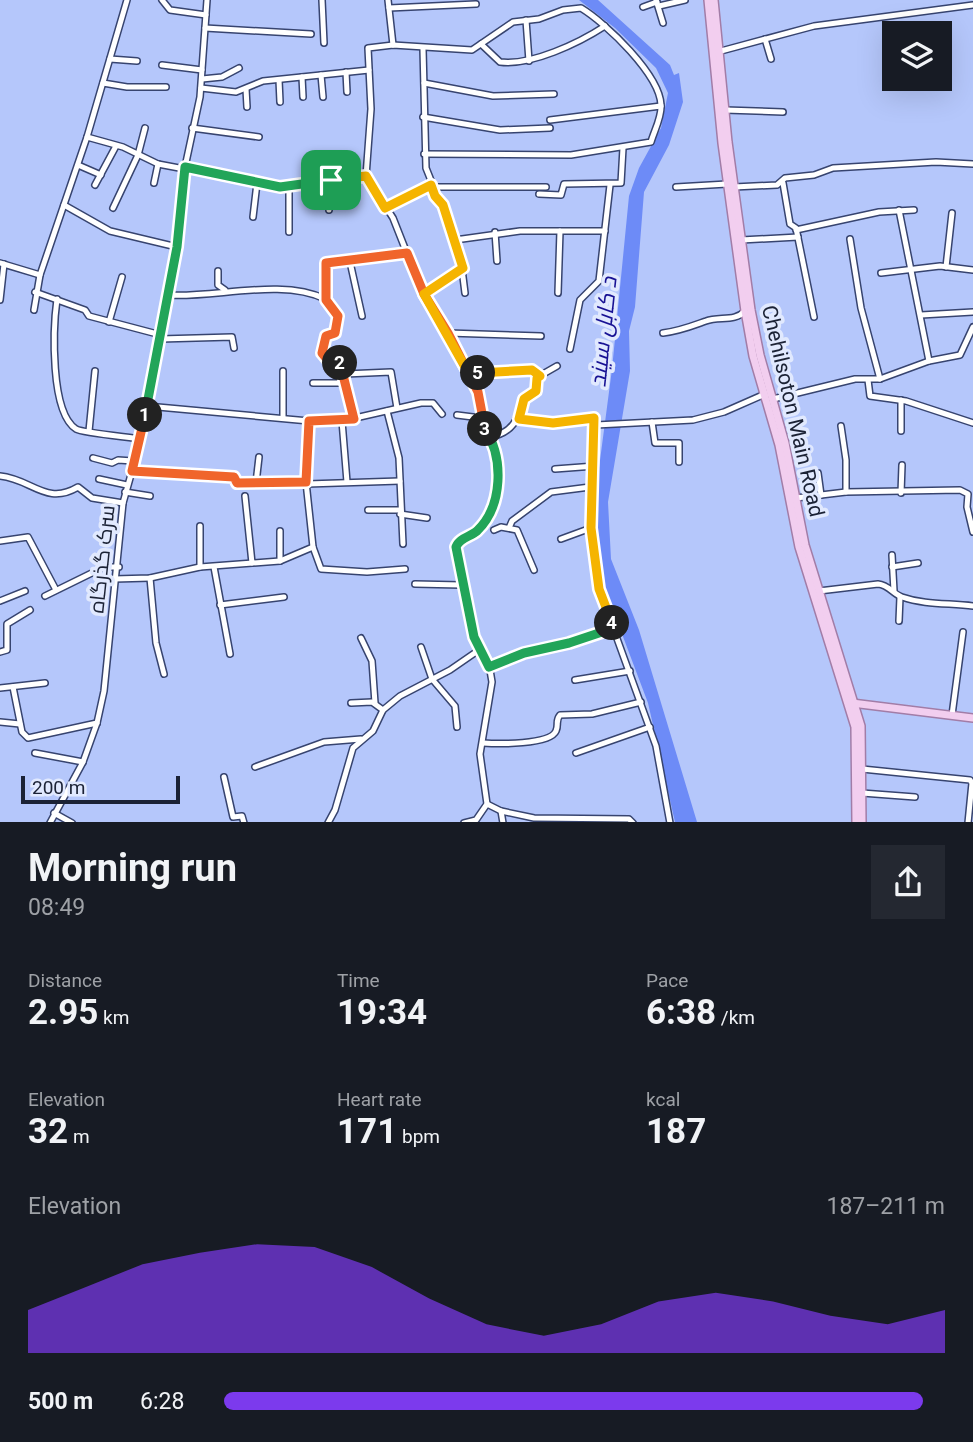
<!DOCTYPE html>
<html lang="en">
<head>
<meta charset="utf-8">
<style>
  body { margin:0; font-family:Roboto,Cairo,sans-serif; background:#242831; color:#f1f3f6; height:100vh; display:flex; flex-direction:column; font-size:26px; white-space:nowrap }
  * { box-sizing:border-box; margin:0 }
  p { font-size:23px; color:#9ea1a6 }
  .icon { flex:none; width:38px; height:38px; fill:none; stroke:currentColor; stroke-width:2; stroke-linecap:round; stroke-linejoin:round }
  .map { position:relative; height:822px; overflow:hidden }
  .sheet { display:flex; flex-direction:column; background:#171b24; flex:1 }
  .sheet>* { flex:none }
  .tools { position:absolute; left:882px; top:21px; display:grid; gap:14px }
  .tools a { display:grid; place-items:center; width:70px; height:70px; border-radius:0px; background:#171b24; box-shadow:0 7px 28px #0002; font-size:35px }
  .scale { position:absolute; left:21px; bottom:18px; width:159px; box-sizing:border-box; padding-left:7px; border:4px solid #1b2235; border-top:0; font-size:19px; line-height:24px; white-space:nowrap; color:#1b2235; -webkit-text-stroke:5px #e1e9fe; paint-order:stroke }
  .pin { position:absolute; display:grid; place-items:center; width:60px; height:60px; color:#fff; margin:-30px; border-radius:14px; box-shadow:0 4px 10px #0006 }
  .km { position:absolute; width:35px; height:35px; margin:-18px; border-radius:50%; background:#222; color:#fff; font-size:19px; line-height:35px; text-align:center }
  .round { display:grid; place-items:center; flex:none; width:74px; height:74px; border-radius:0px; background:#242831 }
  .summary { display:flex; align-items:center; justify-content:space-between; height:119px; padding:0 28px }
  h1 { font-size:38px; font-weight:700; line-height:52px }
  .figures { display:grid; grid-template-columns:repeat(3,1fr); gap:10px; height:119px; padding:7px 28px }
  .figures div { display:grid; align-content:center }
  .figures b { font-size:35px; font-weight:700 }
  .figures small { font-size:19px; font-weight:400 }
  .figures p { font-size:19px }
  .chart { height:196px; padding:14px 28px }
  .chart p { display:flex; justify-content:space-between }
  .chart svg { width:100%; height:126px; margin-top:7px; fill:#7c3aed; opacity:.7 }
  ul { padding:0 28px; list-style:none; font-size:23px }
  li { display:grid; grid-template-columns:112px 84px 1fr; align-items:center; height:52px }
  li i { height:18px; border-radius:9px; background:#7c3aed }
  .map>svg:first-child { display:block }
  .water { fill:#6d8bf7 }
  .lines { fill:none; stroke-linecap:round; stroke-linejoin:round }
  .minor-casing { stroke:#37446f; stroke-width:8 }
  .major-casing { stroke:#a27da7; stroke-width:10 }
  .minor { stroke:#fff; stroke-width:5 }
  .major { stroke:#f2ceef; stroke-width:7 }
  .split-1-casing { stroke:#fff; stroke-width:14 }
  .split-2-casing { stroke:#fff; stroke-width:14 }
  .split-3-casing { stroke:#fff; stroke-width:14 }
  .split-4-casing { stroke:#fff; stroke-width:14 }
  .split-5-casing { stroke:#fff; stroke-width:14 }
  .split-6-casing { stroke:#fff; stroke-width:14 }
  .split-1 { stroke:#22a559; stroke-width:9 }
  .split-2 { stroke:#f0652b; stroke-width:9 }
  .split-3 { stroke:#f0652b; stroke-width:9 }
  .split-4 { stroke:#22a559; stroke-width:9 }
  .split-5 { stroke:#f5b400; stroke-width:9 }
  .split-6 { stroke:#f5b400; stroke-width:9 }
  .labels { text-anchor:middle; stroke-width:7; stroke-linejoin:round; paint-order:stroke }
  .street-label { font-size:21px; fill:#1b2235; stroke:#e1e9fe }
  .water-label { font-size:23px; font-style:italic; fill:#181294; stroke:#e1e9fe }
</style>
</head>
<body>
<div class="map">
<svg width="973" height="823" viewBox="0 0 973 823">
  <rect width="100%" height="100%" fill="#b5c7fb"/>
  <path class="water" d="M 579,0 L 598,0 L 670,65 L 674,75 L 679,73 L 683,102 L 669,145 L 644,192 L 635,307 L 629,331 L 630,371 L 608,502 L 611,559 L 639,630 L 697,822 L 675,822 L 648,703 L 599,573 L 594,506 L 612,369 L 629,196 L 639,168 L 661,128 L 668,93 L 656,68 L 615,28 Z"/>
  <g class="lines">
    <defs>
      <g id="minor">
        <path d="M 162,0 L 170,10 L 206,15"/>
        <path d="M 322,0 L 324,43"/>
        <path d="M 388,0 L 393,45"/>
        <path d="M 656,0 L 663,23"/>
        <path d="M 659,6 L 685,0"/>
        <path d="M 643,7 L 657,2"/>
        <path d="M 389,8 L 476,4"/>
        <path d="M 526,20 L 529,61"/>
        <path d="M 205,28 L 311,34"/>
        <path d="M 765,39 L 771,59"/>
        <path d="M 481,44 L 500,62 C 531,66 579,43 605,26"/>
        <path d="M 423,49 L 426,168 L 460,253 L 465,293"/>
        <path d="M 721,51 L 814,26 L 973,5"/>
        <path d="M 110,59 L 137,61"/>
        <path d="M 162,65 L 202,70"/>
        <path d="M 346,72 L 347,92"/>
        <path d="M 321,75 L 323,97"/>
        <path d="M 302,77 L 303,97"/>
        <path d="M 202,79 L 222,77 L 239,68"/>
        <path d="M 279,80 L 280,102"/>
        <path d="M 103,83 L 127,87 L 166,87"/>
        <path d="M 424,83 L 493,96 L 554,94"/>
        <path d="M 201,88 L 236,92 L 263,81 L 369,70"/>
        <path d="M 246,89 L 247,107"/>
        <path d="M 725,110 L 783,112"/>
        <path d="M 423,117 L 500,130 L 550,128"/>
        <path d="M 550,120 L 661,106"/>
        <path d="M 192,128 L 259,137"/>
        <path d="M 87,137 L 123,147 L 158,164 L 280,187 L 366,176"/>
        <path d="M 424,154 L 571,155 L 651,142 C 654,131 662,117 661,105 C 660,75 606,23 581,8 L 563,10 L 539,19 L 513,22 L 472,50 L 393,45 L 368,48 L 371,109 L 366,176 L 393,218 L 423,294 L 448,333 L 478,392 L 481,418 L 490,437 L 496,469 L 497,496 L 479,529 L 456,544 L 474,637 L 489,664 L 492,682 L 480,754 L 487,804 L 476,820 L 464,823"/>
        <path d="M 78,165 L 101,175"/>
        <path d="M 154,183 L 158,164"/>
        <path d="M 783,183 L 790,224 L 796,228 L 814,317"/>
        <path d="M 95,185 L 116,146"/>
        <path d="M 432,187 L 546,187"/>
        <path d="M 676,187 L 727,184"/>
        <path d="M 734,187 L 777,185 L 785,178 L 814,175 L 833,168 L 936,162 L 973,164"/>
        <path d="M 539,194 L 561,195 L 564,184 L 621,183 L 623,148"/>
        <path d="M 64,205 L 110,231 L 177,247"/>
        <path d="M 113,208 L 138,155 L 145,128"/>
        <path d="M 385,208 L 431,185"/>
        <path d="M 329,210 L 331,180"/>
        <path d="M 253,217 L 257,183"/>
        <path d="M 796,230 L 879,212 L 914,210"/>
        <path d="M 289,232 L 289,187"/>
        <path d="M 495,232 L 497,261"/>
        <path d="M 850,239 L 861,308 L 880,379"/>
        <path d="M 455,240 L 520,231 L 605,231"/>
        <path d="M 741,240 L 798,237"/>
        <path d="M 350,262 L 362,316"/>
        <path d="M 0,263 L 40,275"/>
        <path d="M 946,267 L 952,213"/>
        <path d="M 218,271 L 218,285 L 225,290"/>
        <path d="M 881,273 L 940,266 L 973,270"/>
        <path d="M 35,292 L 85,310 L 89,316 L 161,335"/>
        <path d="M 558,293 L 560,231"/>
        <path d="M 423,294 L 463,268"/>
        <path d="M 169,295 C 215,298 282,278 325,299 C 331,303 335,310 338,316 L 335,333 L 326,336 L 322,353 L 327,359 L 340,362 L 354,419"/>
        <path d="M 57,299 C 53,328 50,412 76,429 C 83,433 129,437 141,439"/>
        <path d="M 0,300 L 4,264"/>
        <path d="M 325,300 L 326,263 L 407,253"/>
        <path d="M 34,310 L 40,275 L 87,137 L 127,0"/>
        <path d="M 921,315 L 973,312"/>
        <path d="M 109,322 L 122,277"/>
        <path d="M 448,333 L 541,336"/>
        <path d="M 663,333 C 680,331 692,326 706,321 C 719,316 735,322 745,311"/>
        <path d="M 160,339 L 232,337 L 234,348"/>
        <path d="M 570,349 L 580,300 L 599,281 L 610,185"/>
        <path d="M 929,361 L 960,355 L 973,327"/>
        <path d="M 345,374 L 391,372 L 397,408"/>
        <path d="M 469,374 L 532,371 L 540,376"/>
        <path d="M 868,380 L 870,396 L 906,401 L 973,423"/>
        <path d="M 313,383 L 346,383"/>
        <path d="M 773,399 L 855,379 L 880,379 L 929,361 L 899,210"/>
        <path d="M 147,406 L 309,421 L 342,421 L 421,403 L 433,403 L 442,414"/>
        <path d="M 387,411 L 399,458 L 403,544"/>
        <path d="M 457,415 L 481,418"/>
        <path d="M 283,418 L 283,371"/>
        <path d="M 519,419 L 553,423 L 594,418 L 591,528 L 599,589 L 656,746 L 670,823"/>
        <path d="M 342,421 L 347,482"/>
        <path d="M 652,422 L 655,443 L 679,443 L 679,462"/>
        <path d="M 596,425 L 693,420 L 724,412 L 765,394"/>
        <path d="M 841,426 L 846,460 L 846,492"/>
        <path d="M 89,431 L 95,371"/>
        <path d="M 901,431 L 901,400"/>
        <path d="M 490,437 C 513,433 518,419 524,399 L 536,391 L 536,378 L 557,366"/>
        <path d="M 93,458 L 112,463 L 118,460 L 133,461"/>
        <path d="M 555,469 L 595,466"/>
        <path d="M 132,471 L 234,477 L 238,483 L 306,482"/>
        <path d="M 818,473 L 821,495"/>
        <path d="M 0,476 C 32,479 46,506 78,487 L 92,498 L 123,503"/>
        <path d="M 99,479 L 127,485"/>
        <path d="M 256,483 L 259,457"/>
        <path d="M 307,484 L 400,481"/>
        <path d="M 125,492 L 150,496"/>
        <path d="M 901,493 L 902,465"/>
        <path d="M 245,496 L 252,563"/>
        <path d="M 796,498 L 846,492 L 960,490 L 968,494 L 967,507 L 973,532"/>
        <path d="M 368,510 L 399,510"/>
        <path d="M 400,514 L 427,518"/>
        <path d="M 509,528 L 512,521 L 551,492 L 590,487"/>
        <path d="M 494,530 L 501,527 L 517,530 L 534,570"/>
        <path d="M 280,531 L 280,561"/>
        <path d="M 561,539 L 591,528"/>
        <path d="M 0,541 L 28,537 L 56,590"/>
        <path d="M 313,547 L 321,569 L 367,572 L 405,569"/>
        <path d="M 892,555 L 894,591"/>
        <path d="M 200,567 L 200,526"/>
        <path d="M 214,567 L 230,654"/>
        <path d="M 892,567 L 918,563"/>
        <path d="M 150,578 L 156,643 L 164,674"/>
        <path d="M 114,579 L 150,578 L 200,567 L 280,561 L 313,547 L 306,482 L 309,421"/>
        <path d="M 415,584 L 461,585"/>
        <path d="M 819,591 L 878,584 C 889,585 893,594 902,597 C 925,605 949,603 973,606"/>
        <path d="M 45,596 L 104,567 L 119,567"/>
        <path d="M 0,601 L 25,591"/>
        <path d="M 220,605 L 284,597"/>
        <path d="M 899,621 L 900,597"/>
        <path d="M 361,638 L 372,661 L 375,703"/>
        <path d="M 421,647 L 432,679 L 455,706 L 457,727"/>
        <path d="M 0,652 L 7,650 L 7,624 L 30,610"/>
        <path d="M 489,667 L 524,653 L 569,643 L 614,628"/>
        <path d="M 575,680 L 630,671"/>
        <path d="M 13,687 L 22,732 L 28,738 L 97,723"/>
        <path d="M 0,688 L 45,683"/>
        <path d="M 351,703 L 372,702 L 383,710"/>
        <path d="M 952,715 L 963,632"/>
        <path d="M 0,722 L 20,724"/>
        <path d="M 483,743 C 497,744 550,745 556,731 C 559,724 555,721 560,715 L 592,714 L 641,702"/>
        <path d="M 35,753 L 83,762"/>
        <path d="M 576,753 L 650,727"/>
        <path d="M 255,767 L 324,742 L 361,739"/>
        <path d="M 862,769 L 970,780 L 972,783 L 968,823"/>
        <path d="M 224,777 L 233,817 L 242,816 L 244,823"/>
        <path d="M 862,793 L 915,797"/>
        <path d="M 487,804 L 501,811 L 503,823"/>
        <path d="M 501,811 L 534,818 L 629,819 L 633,823"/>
        <path d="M 54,813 L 72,823"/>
        <path d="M 50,823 L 83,762 L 97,723 L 104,691 L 123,503 L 141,439 L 177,247 L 185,167 L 200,97 L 207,0"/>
        <path d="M 328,823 L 335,810 L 353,748 L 373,731 L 383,710 L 400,696 L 450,670 L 479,650"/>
      </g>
      <g id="major">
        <path d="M 708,0 L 722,143 L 745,311 L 753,356 L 779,445 L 799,547 L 855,727 L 856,823"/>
        <path d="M 714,0 L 728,142 L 751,310 L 760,355 L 785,443 L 805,545 L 861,726 L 862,823"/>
        <path d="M 852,703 L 973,718"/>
      </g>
    </defs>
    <use href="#minor" class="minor-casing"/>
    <use href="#major" class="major-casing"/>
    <use href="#minor" class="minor"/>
    <use href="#major" class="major"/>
  </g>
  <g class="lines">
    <defs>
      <path id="split-1" d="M 145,415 L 177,247 L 185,167 L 280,187 L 331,180"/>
      <path id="split-2" d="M 145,415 L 132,471 L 234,477 L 237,483 L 306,482 L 309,421 L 354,419 L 340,363"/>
      <path id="split-3" d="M 340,363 L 327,359 L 322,353 L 326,336 L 335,333 L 338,316 L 326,300 L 326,263 L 407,253 L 424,294 L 448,333 L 478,392 L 485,429"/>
      <path id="split-4" d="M 485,429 C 504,458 503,506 477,531 C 470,537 459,538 456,547 L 474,637 L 489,667 L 524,653 L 569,643 L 614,628 L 612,623"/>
      <path id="split-5" d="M 478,373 L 532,370 L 540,376 L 537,378 L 536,391 L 524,399 L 519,419 L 553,423 L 594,418 L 591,528 L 599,589 L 612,623"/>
      <path id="split-6" d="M 331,180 L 366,176 L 385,208 L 431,185 L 435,196 L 443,205 L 463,268 L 424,294 L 469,374 L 478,373"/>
    </defs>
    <use href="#split-1" class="split-1-casing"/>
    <use href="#split-2" class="split-2-casing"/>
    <use href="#split-3" class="split-3-casing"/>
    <use href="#split-4" class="split-4-casing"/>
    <use href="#split-5" class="split-5-casing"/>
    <use href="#split-6" class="split-6-casing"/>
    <use href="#split-1" class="split-1"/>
    <use href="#split-2" class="split-2"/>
    <use href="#split-3" class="split-3"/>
    <use href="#split-4" class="split-4"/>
    <use href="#split-5" class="split-5"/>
    <use href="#split-6" class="split-6"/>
  </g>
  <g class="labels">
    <g class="street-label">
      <text transform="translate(793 411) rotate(77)" y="7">Chehilsoton Main Road</text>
      <text transform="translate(102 559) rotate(-84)" y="7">سرک گذرگاه</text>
    </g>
    <g class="water-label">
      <text transform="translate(603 332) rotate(-84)" y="8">د کابل سيند</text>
    </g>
  </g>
</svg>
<div class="tools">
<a><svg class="icon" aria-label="layers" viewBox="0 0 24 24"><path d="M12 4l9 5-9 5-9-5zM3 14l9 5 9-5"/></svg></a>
</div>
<div class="scale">200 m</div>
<div class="pin" style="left:331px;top:180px;background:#1e9e55"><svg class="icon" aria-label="arrive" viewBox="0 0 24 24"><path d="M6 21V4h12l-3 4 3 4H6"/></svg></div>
<b class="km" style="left:145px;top:415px">1</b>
<b class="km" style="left:340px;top:363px">2</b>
<b class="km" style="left:485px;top:429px">3</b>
<b class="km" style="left:612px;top:623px">4</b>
<b class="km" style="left:478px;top:373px">5</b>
</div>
<section class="sheet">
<div class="summary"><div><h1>Morning run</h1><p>08:49</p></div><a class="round"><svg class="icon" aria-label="share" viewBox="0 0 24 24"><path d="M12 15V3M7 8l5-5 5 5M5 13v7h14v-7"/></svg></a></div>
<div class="figures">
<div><p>Distance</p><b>2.95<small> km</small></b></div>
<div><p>Time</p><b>19:34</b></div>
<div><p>Pace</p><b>6:38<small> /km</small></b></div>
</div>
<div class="figures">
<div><p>Elevation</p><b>32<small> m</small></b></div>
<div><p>Heart rate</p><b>171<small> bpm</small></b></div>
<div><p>kcal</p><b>187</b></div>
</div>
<div class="chart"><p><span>Elevation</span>187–211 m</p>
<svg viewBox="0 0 160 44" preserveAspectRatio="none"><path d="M0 44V29L10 21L20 13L30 9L40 6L50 7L60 14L70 25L80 34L90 38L100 34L110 26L120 23L130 26L140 31L150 34L160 29V44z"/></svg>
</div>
<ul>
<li><b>500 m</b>6:28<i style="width:97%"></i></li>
</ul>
</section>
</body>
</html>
